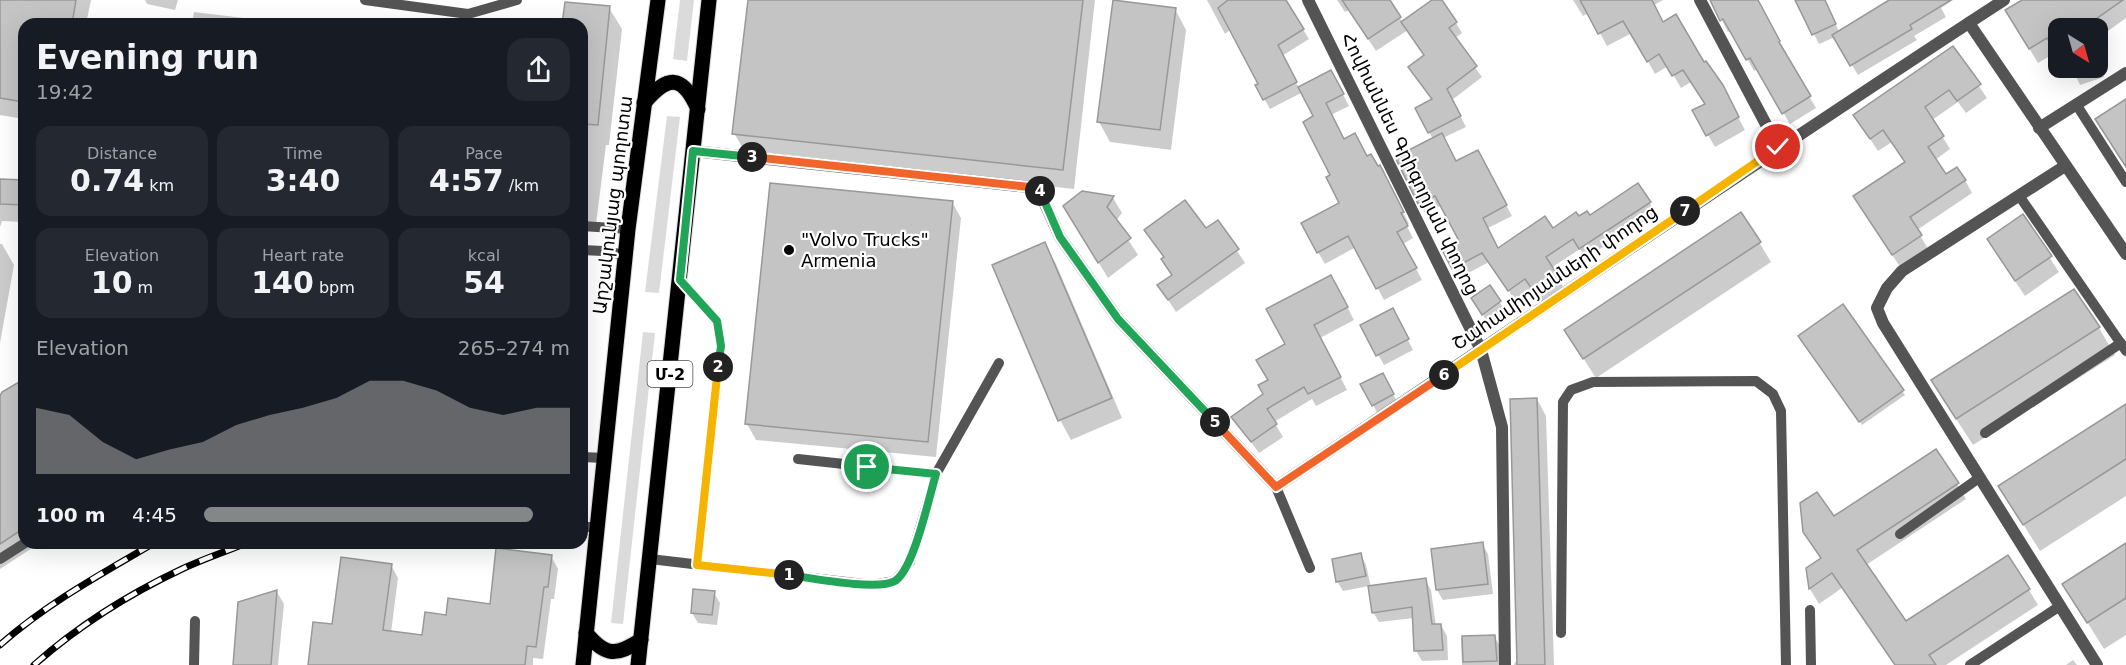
<!DOCTYPE html>
<html lang="en">
<head>
<meta charset="utf-8">
<style>
  body { margin:0; font-family:"DejaVu Sans","Noto Sans Armenian",sans-serif; background:#242831; color:#f1f3f6; height:100vh; display:flex; flex-direction:column; font-size:22px; white-space:nowrap }
  * { box-sizing:border-box; margin:0 }
  p { font-size:20px; color:#9ea1a6 }
  .icon { flex:none; width:33px; height:33px; fill:none; stroke:currentColor; stroke-width:2; stroke-linecap:round; stroke-linejoin:round }
  .map { position:relative; flex:1; overflow:hidden }
  .panel { position:absolute; left:18px; top:18px; width:570px; height:531px; display:flex; flex-direction:column; background:#171b24; border-radius:18px; box-shadow:0 6px 24px #0002 }
  .panel>* { flex:none }
  .needle { width:39px; rotate:143deg }
  .buttons { position:absolute; left:2048px; top:18px; display:grid; gap:12px }
  .buttons a { display:grid; place-items:center; width:60px; height:60px; border-radius:12px; background:#171b24; box-shadow:0 6px 24px #0002; font-size:30px }
  .pin { position:absolute; display:grid; place-items:center; width:51px; height:51px; color:#fff; margin:-26px; border:3px solid #fff; border-radius:50%; box-shadow:0 2px 6px #0007 }
  .km { position:absolute; width:30px; height:30px; margin:-15px; border-radius:50%; background:#222; color:#fff; font-size:16px; line-height:30px; text-align:center }
  .round { display:grid; place-items:center; flex:none; width:63px; height:63px; border-radius:18px; background:#242831 }
  .headline { display:flex; align-items:center; justify-content:space-between; height:102px; padding:0 18px }
  h1 { font-size:33px; font-weight:700; line-height:45px }
  .figures { display:grid; grid-template-columns:repeat(3,1fr); gap:9px; height:102px; padding:6px 18px }
  .figures div { display:grid; align-content:center; border-radius:15px; background:#242831; text-align:center }
  .figures b { font-size:30px; font-weight:700 }
  .figures small { font-size:16px; font-weight:400 }
  .figures p { font-size:16px }
  .chart { height:168px; padding:12px 18px }
  .chart p { display:flex; justify-content:space-between }
  .chart svg { width:100%; height:108px; margin-top:6px; fill:#858687; opacity:.7 }
  ul { padding:0 18px; list-style:none; font-size:20px }
  li { display:grid; grid-template-columns:96px 72px 1fr; align-items:center; height:45px }
  li i { height:15px; border-radius:8px; background:#858687 }
  .map>svg:first-child { display:block }
  .green { fill:#dbdbdb }
  .shadow { fill:#0003 }
  .building { fill:#c4c4c4; stroke:#989898; stroke-width:1.5 }
  .lines { fill:none; stroke-linecap:round; stroke-linejoin:round }
  .primary-casing { stroke:#dbdbdb; stroke-width:17 }
  .lane { stroke:#545454; stroke-width:10 }
  .street { stroke:#545454; stroke-width:12 }
  .primary { stroke:#000; stroke-width:15 }
  .rail-casing { stroke:#000; stroke-width:7 }
  .rail { stroke:#fff; stroke-width:4.5; stroke-dasharray:14; stroke-linecap:butt }
  .split-1-casing { stroke:#fff; stroke-width:12 }
  .split-2-casing { stroke:#fff; stroke-width:12 }
  .split-3-casing { stroke:#fff; stroke-width:12 }
  .split-4-casing { stroke:#fff; stroke-width:12 }
  .split-5-casing { stroke:#fff; stroke-width:12 }
  .split-6-casing { stroke:#fff; stroke-width:12 }
  .split-7-casing { stroke:#fff; stroke-width:12 }
  .split-8-casing { stroke:#fff; stroke-width:12 }
  .split-1 { stroke:#22a559; stroke-width:8 }
  .split-2 { stroke:#f5b400; stroke-width:8 }
  .split-3 { stroke:#22a559; stroke-width:8 }
  .split-4 { stroke:#f0652b; stroke-width:8 }
  .split-5 { stroke:#22a559; stroke-width:8 }
  .split-6 { stroke:#f0652b; stroke-width:8 }
  .split-7 { stroke:#f5b400; stroke-width:8 }
  .split-8 { stroke:#f5b400; stroke-width:8 }
  .poi-dot { fill:#000; stroke:#fff; stroke-width:2 }
  .labels { text-anchor:middle; stroke-width:4.5; stroke-linejoin:round; paint-order:stroke }
  .shield { fill:#fff; stroke:#4c4c4c; stroke-width:1.5 }
  .shield-label { font-size:16px; font-weight:bold; fill:#000 }
  .street-label { font-size:18px; fill:#000; stroke:#fff }
  .poi-label { font-size:18px; fill:#000; stroke:#fff; text-anchor:start }
</style>
</head>
<body>
<div class="map">
<svg width="2126" height="665" viewBox="0 0 2126 665">
  <rect width="100%" height="100%" fill="#fff"/>
  <g class="green">
    <path d="M 680,0 L 694,0 L 687,61 L 673,59 Z"/>
    <path d="M 667,116 L 680,117 L 659,293 L 645,292 Z"/>
    <path d="M 643,332 L 655,333 L 623,624 L 611,623 Z"/>
  </g>
  <g class="shadow">
    <path d="M 0,0 L 91,0 L 86,24 L 24,24 L 24,119 L 0,115 Z"/>
    <path d="M 145,0 L 178,0 L 175,10 L 147,4 Z"/>
    <path d="M 749,0 L 1095,0 L 1074,189 L 745,152 L 734,133 Z"/>
    <path d="M 1207,0 L 1258,0 L 1288,5 L 1309,39 L 1282,56 L 1299,88 L 1337,83 L 1349,106 L 1331,115 L 1344,141 L 1367,158 L 1386,178 L 1409,224 L 1406,225 L 1413,238 L 1403,244 L 1422,280 L 1384,300 L 1356,247 L 1325,264 L 1318,252 L 1341,203 L 1315,117 L 1303,92 L 1270,109 L 1257,86 L 1260,85 L 1231,29 L 1225,34 Z"/>
    <path d="M 1337,0 L 1389,0 L 1403,23 L 1435,0 L 1440,0 L 1456,23 L 1462,33 L 1454,39 L 1482,77 L 1452,100 L 1466,127 L 1443,138 L 1456,163 L 1483,162 L 1512,216 L 1488,228 L 1498,249 L 1579,218 L 1590,217 L 1638,185 L 1656,213 L 1586,258 L 1580,249 L 1551,268 L 1566,291 L 1544,306 L 1532,288 L 1515,300 L 1489,262 L 1459,278 L 1453,268 L 1460,240 L 1442,205 L 1425,214 L 1397,158 L 1433,139 L 1417,109 L 1433,100 L 1410,68 L 1425,56 L 1408,30 L 1376,51 L 1349,10 L 1345,12 Z"/>
    <path d="M 1573,0 L 1663,0 L 1654,5 L 1663,24 L 1704,64 L 1729,100 L 1745,130 L 1715,147 L 1694,111 L 1706,104 L 1691,82 L 1681,88 L 1668,66 L 1655,74 L 1632,33 L 1607,46 L 1589,13 L 1583,16 Z"/>
    <path d="M 1716,0 L 1758,0 L 1784,54 L 1816,108 L 1790,124 L 1758,69 L 1754,71 L 1731,30 L 1728,32 L 1713,3 Z"/>
    <path d="M 1797,0 L 1825,0 L 1839,32 L 1892,0 L 1953,0 L 1941,8 L 1946,17 L 1914,36 L 1917,40 L 1858,75 L 1835,37 L 1819,44 Z"/>
    <path d="M 2024,0 L 2126,0 L 2126,18 L 2097,39 L 2097,28 L 2058,28 L 2058,54 L 2057,52 L 2038,63 L 2015,25 Z"/>
    <path d="M 609,8 L 622,29 L 609,145 L 606,145 L 596,224 L 588,223 L 582,215 L 582,24 L 564,24 Z"/>
    <path d="M 1175,9 L 1186,30 L 1171,150 L 1110,142 L 1099,122 Z"/>
    <path d="M 194,12 L 294,24 L 192,24 Z"/>
    <path d="M 499,19 L 523,22 L 525,24 L 498,24 Z"/>
    <path d="M 1953,48 L 1987,98 L 1966,113 L 1958,102 L 1932,120 L 1950,149 L 1935,160 L 1946,176 L 1965,180 L 1972,193 L 1917,230 L 1928,249 L 1900,267 L 1863,209 L 1906,163 L 1892,142 L 1878,151 L 1855,116 Z"/>
    <path d="M 2097,60 L 2104,77 L 2080,85 L 2072,68 L 2097,68 Z"/>
    <path d="M 23,169 L 24,222 L 2,221 L 0,227 L 0,180 L 23,181 Z"/>
    <path d="M 1082,192 L 1113,198 L 1122,213 L 1116,221 L 1138,255 L 1108,278 L 1074,222 Z"/>
    <path d="M 952,202 L 961,218 L 936,457 L 756,440 L 747,424 Z"/>
    <path d="M 2022,216 L 2059,272 L 2025,296 L 1997,254 Z"/>
    <path d="M 1218,222 L 1245,263 L 1176,312 L 1159,286 L 1173,276 L 1165,258 L 1146,230 L 1205,230 Z"/>
    <path d="M 1759,242 L 1771,262 L 1596,378 L 1578,350 Z"/>
    <path d="M 0,244 L 2,244 L 14,265 L 0,343 Z"/>
    <path d="M 1045,244 L 1056,264 L 1122,418 L 1071,440 L 1060,420 Z"/>
    <path d="M 1490,287 L 1506,312 L 1489,324 L 1479,309 Z"/>
    <path d="M 1338,289 L 1354,320 L 1320,338 L 1347,390 L 1316,406 L 1312,399 L 1274,422 L 1283,437 L 1259,453 L 1233,417 L 1265,395 L 1287,345 Z"/>
    <path d="M 1398,320 L 1413,350 L 1384,365 L 1362,326 Z"/>
    <path d="M 2099,328 L 2115,355 L 1973,445 L 1949,408 Z"/>
    <path d="M 1802,341 L 1902,391 L 1905,395 L 1862,425 Z"/>
    <path d="M 1382,375 L 1399,405 L 1379,416 L 1373,405 Z"/>
    <path d="M 24,381 L 24,543 L 40,543 L 0,569 L 0,394 Z"/>
    <path d="M 1537,399 L 1546,416 L 1554,665 L 1514,665 L 1515,662 L 1519,661 Z"/>
    <path d="M 2126,406 L 2126,496 L 2040,551 L 2000,487 Z"/>
    <path d="M 1957,484 L 1966,499 L 1866,565 L 1906,623 L 2029,590 L 2038,605 L 1946,665 L 1895,665 L 1842,588 L 1819,604 L 1810,589 L 1807,569 L 1822,559 L 1834,518 Z"/>
    <path d="M 1482,544 L 1488,554 L 1493,594 L 1443,600 L 1437,590 Z"/>
    <path d="M 2126,545 L 2126,635 L 2104,649 L 2064,585 Z"/>
    <path d="M 1361,555 L 1366,565 L 1371,588 L 1425,580 L 1431,590 L 1436,626 L 1441,625 L 1447,636 L 1448,660 L 1422,661 L 1416,651 L 1414,618 L 1379,622 L 1373,612 L 1369,586 L 1343,591 L 1337,581 Z"/>
    <path d="M 551,556 L 558,569 L 554,599 L 551,599 L 543,659 L 533,658 L 533,665 L 309,665 L 333,626 L 391,565 L 398,578 L 391,633 L 423,637 L 447,616 L 491,605 Z"/>
    <path d="M 277,592 L 284,604 L 278,665 L 234,665 Z"/>
    <path d="M 714,593 L 720,603 L 717,625 L 698,623 L 692,613 Z"/>
    <path d="M 1494,636 L 1504,653 L 1505,665 L 1462,665 L 1461,638 Z"/>
    <path d="M 2073,660 L 2077,665 L 2066,665 Z"/>
  </g>
  <g class="building">
    <path d="M 0,0 L 76,0 L 72,24 L 24,24 L 24,102 L 0,98 Z"/>
    <path d="M 748,0 L 1083,0 L 1063,170 L 732,134 Z"/>
    <path d="M 1113,0 L 1176,8 L 1160,130 L 1097,122 Z"/>
    <path d="M 1228,0 L 1286,0 L 1304,29 L 1278,45 L 1297,82 L 1263,100 L 1255,85 L 1258,84 L 1218,8 Z"/>
    <path d="M 1342,0 L 1390,0 L 1401,17 L 1368,39 Z"/>
    <path d="M 1432,0 L 1442,0 L 1457,22 L 1449,28 L 1477,66 L 1447,89 L 1461,116 L 1428,133 L 1415,108 L 1432,99 L 1408,67 L 1424,55 L 1401,22 Z"/>
    <path d="M 1580,0 L 1652,0 L 1663,22 L 1676,14 L 1704,62 L 1706,61 L 1723,85 L 1739,117 L 1706,136 L 1692,110 L 1705,104 L 1683,70 L 1672,76 L 1659,54 L 1647,62 L 1623,21 L 1598,34 Z"/>
    <path d="M 1710,0 L 1758,0 L 1780,41 L 1779,42 L 1811,96 L 1782,114 L 1750,58 L 1746,60 L 1723,19 L 1720,21 Z"/>
    <path d="M 1795,0 L 1825,0 L 1836,24 L 1812,35 Z"/>
    <path d="M 1889,0 L 1951,0 L 1910,25 L 1912,29 L 1850,66 L 1832,35 Z"/>
    <path d="M 2022,0 L 2123,0 L 2083,28 L 2058,28 L 2058,54 L 2047,38 L 2029,49 L 2005,10 Z"/>
    <path d="M 565,2 L 610,6 L 598,125 L 582,124 L 582,24 L 562,24 Z"/>
    <path d="M 1953,46 L 1981,84 L 1957,101 L 1949,90 L 1925,107 L 1944,136 L 1928,147 L 1946,174 L 1957,167 L 1966,180 L 1910,217 L 1922,235 L 1892,255 L 1853,196 L 1905,162 L 1883,130 L 1870,139 L 1853,115 Z"/>
    <path d="M 1331,70 L 1344,94 L 1326,103 L 1344,139 L 1355,133 L 1367,156 L 1371,154 L 1378,166 L 1380,165 L 1404,212 L 1401,213 L 1408,226 L 1397,232 L 1417,268 L 1376,289 L 1348,236 L 1317,253 L 1301,223 L 1339,203 L 1326,177 L 1330,175 L 1303,122 L 1313,116 L 1298,87 Z"/>
    <path d="M 2126,99 L 2126,167 L 2095,119 Z"/>
    <path d="M 1442,133 L 1456,161 L 1478,150 L 1507,205 L 1483,218 L 1498,248 L 1545,216 L 1553,228 L 1576,212 L 1579,216 L 1587,211 L 1590,215 L 1638,183 L 1651,202 L 1579,249 L 1573,239 L 1546,257 L 1561,280 L 1537,296 L 1525,279 L 1508,291 L 1482,253 L 1452,269 L 1441,248 L 1458,239 L 1435,196 L 1418,204 L 1395,157 Z"/>
    <path d="M 0,179 L 24,180 L 24,205 L 0,204 Z"/>
    <path d="M 770,183 L 953,201 L 928,442 L 745,424 Z"/>
    <path d="M 1082,191 L 1114,196 L 1107,207 L 1131,238 L 1098,263 L 1063,206 Z"/>
    <path d="M 1185,200 L 1206,228 L 1218,220 L 1239,249 L 1168,300 L 1157,285 L 1172,275 L 1161,259 L 1164,257 L 1144,230 Z"/>
    <path d="M 1741,212 L 1761,242 L 1583,359 L 1564,330 Z"/>
    <path d="M 2023,214 L 2052,256 L 2015,281 L 1987,239 Z"/>
    <path d="M 1045,242 L 1112,398 L 1058,421 L 992,265 Z"/>
    <path d="M 1331,275 L 1348,307 L 1314,325 L 1341,377 L 1308,394 L 1304,387 L 1267,409 L 1277,424 L 1251,442 L 1231,417 L 1263,394 L 1258,385 L 1268,380 L 1256,360 L 1285,344 L 1266,309 Z"/>
    <path d="M 1490,285 L 1501,301 L 1482,315 L 1471,298 Z"/>
    <path d="M 2074,289 L 2100,327 L 1956,419 L 1931,380 Z"/>
    <path d="M 1843,304 L 1904,390 L 1859,422 L 1798,336 Z"/>
    <path d="M 1393,308 L 1409,339 L 1376,356 L 1360,325 Z"/>
    <path d="M 1383,373 L 1394,394 L 1372,406 L 1360,384 Z"/>
    <path d="M 24,379 L 24,528 L 0,544 L 0,396 L 2,392 Z"/>
    <path d="M 1537,398 L 1545,665 L 1517,665 L 1510,399 Z"/>
    <path d="M 2126,404 L 2126,459 L 2023,525 L 1998,486 Z"/>
    <path d="M 1936,449 L 1959,483 L 1857,550 L 1906,621 L 2008,555 L 2030,589 L 1929,655 L 1936,665 L 1895,665 L 1832,573 L 1809,589 L 1806,568 L 1821,558 L 1803,532 L 1800,503 L 1817,492 L 1834,516 Z"/>
    <path d="M 1483,542 L 1488,584 L 1436,590 L 1431,549 Z"/>
    <path d="M 2126,543 L 2126,598 L 2087,623 L 2062,584 Z"/>
    <path d="M 496,548 L 552,555 L 548,587 L 544,587 L 536,647 L 527,646 L 525,665 L 308,665 L 313,622 L 332,624 L 341,557 L 392,564 L 383,630 L 422,635 L 425,612 L 446,615 L 448,598 L 490,604 Z"/>
    <path d="M 1361,553 L 1366,576 L 1336,582 L 1332,559 Z"/>
    <path d="M 1426,578 L 1432,624 L 1441,624 L 1443,650 L 1414,651 L 1412,607 L 1372,613 L 1368,586 Z"/>
    <path d="M 693,589 L 715,591 L 712,615 L 691,613 Z"/>
    <path d="M 277,590 L 271,665 L 233,665 L 238,602 Z"/>
    <path d="M 1495,635 L 1497,661 L 1463,662 L 1462,636 Z"/>
  </g>
  <g class="lines">
    <defs>
      <g id="primary">
        <path d="M 644,103 C 668,75 682,74 698,109"/>
        <path d="M 586,633 C 606,657 616,656 641,640"/>
        <path d="M 583,665 L 628,229 L 658,0"/>
        <path d="M 638,665 L 709,0"/>
      </g>
    </defs>
    <use href="#primary" class="primary-casing"/>
    <g class="lane">
      <path d="M 365,0 L 468,14"/>
      <path d="M 466,24 L 468,14 L 517,0"/>
      <path d="M 2076,104 L 2126,182"/>
      <path d="M 2020,197 L 2126,351"/>
      <path d="M 582,226 L 628,229"/>
      <path d="M 582,250 L 603,251 L 625,255"/>
      <path d="M 680,280 L 717,321 L 721,346 L 697,565"/>
      <path d="M 1985,433 L 2121,343"/>
      <path d="M 582,457 L 605,458"/>
      <path d="M 798,459 L 936,474"/>
      <path d="M 1276,487 L 1310,568"/>
      <path d="M 582,527 L 598,527"/>
      <path d="M 1900,534 L 1979,478"/>
      <path d="M 0,559 L 25,543"/>
      <path d="M 650,559 L 872,585 L 895,581 L 910,562 L 936,474 L 999,363"/>
      <path d="M 1810,610 L 1811,665"/>
      <path d="M 1561,633 L 1563,402 L 1571,390 L 1593,382 L 1756,381 L 1773,394 L 1781,411 L 1786,665"/>
      <path d="M 194,665 L 195,621"/>
      <path d="M 1970,665 L 2060,606"/>
    </g>
    <g class="street">
      <path d="M 1308,0 L 1481,350 L 1502,427 L 1505,665"/>
      <path d="M 1700,0 L 1778,147"/>
      <path d="M 1969,23 L 2126,254"/>
      <path d="M 2039,128 L 2126,73"/>
      <path d="M 693,151 L 1038,188 L 1060,237 L 1118,319 L 1276,487 C 1519,325 1759,159 2004,0"/>
      <path d="M 2065,166 L 1902,271 L 1887,288 L 1877,308 L 1883,323 L 2097,665"/>
    </g>
    <use href="#primary" class="primary"/>
    <defs>
      <g id="rail">
        <path d="M 0,645 C 46,604 101,574 154,543"/>
        <path d="M 34,665 C 78,626 129,594 182,569 C 203,559 225,552 246,543"/>
      </g>
    </defs>
    <use href="#rail" class="rail-casing"/>
    <use href="#rail" class="rail"/>
  </g>
  <g class="lines">
    <defs>
      <path id="split-1" d="M 789,575 C 811,578 877,591 895,581 C 914,569 929,497 936,474 L 867,467"/>
      <path id="split-2" d="M 718,367 L 697,565 L 789,575"/>
      <path id="split-3" d="M 718,367 L 721,346 L 717,321 L 680,280 L 693,151 L 752,157"/>
      <path id="split-4" d="M 752,157 L 1038,188 L 1040,191"/>
      <path id="split-5" d="M 1040,191 L 1060,237 L 1118,319 L 1215,422"/>
      <path id="split-6" d="M 1215,422 L 1276,487 L 1444,375"/>
      <path id="split-7" d="M 1444,375 L 1685,211"/>
      <path id="split-8" d="M 1685,211 L 1778,147"/>
    </defs>
    <use href="#split-1" class="split-1-casing"/>
    <use href="#split-2" class="split-2-casing"/>
    <use href="#split-3" class="split-3-casing"/>
    <use href="#split-4" class="split-4-casing"/>
    <use href="#split-5" class="split-5-casing"/>
    <use href="#split-6" class="split-6-casing"/>
    <use href="#split-7" class="split-7-casing"/>
    <use href="#split-8" class="split-8-casing"/>
    <use href="#split-1" class="split-1"/>
    <use href="#split-2" class="split-2"/>
    <use href="#split-3" class="split-3"/>
    <use href="#split-4" class="split-4"/>
    <use href="#split-5" class="split-5"/>
    <use href="#split-6" class="split-6"/>
    <use href="#split-7" class="split-7"/>
    <use href="#split-8" class="split-8"/>
  </g>
  <circle class="poi-dot" cx="789" cy="250" r="6"/>
  <g class="labels">
    <rect class="shield" x="647.5" y="361" width="45" height="26" rx="4.5"/>
    <g class="shield-label">
      <text x="670" y="380">Մ-2</text>
    </g>
    <g class="street-label">
      <text transform="translate(1410 164) rotate(64)" y="6">Հովհաննես Գրիգորյան փողոց</text>
      <text transform="translate(613 205) rotate(-83)" y="6">Արշակունյաց պողոտա</text>
      <text transform="translate(1555 278) rotate(-34)" y="6">Շահամիրյանների փողոց</text>
    </g>
    <g class="poi-label">
      <text x="801" y="246">"Volvo Trucks"<tspan x="801" dy="21">Armenia</tspan></text>
    </g>
  </g>
</svg>
<div class="buttons">
<a><svg class="needle" viewBox="-14 -14 28 28"><path d="M0-13l5 13h-10z" fill="#e53935"/><path d="M0 13l5-13h-10z" fill="#9ea1a6"/></svg></a>
</div>
<div class="pin" style="left:867px;top:467px;background:#1e9e55"><svg class="icon" aria-label="arrive" viewBox="0 0 24 24"><path d="M6 21V4h12l-3 4 3 4H6"/></svg></div>
<div class="pin" style="left:1778px;top:147px;background:#d93025"><svg class="icon" aria-label="check" viewBox="0 0 24 24"><path d="M5 12l5 5 9-10"/></svg></div>
<b class="km" style="left:789px;top:575px">1</b>
<b class="km" style="left:718px;top:367px">2</b>
<b class="km" style="left:752px;top:157px">3</b>
<b class="km" style="left:1040px;top:191px">4</b>
<b class="km" style="left:1215px;top:422px">5</b>
<b class="km" style="left:1444px;top:375px">6</b>
<b class="km" style="left:1685px;top:211px">7</b>
<section class="panel">
<div class="headline"><div><h1>Evening run</h1><p>19:42</p></div><a class="round"><svg class="icon" aria-label="share" viewBox="0 0 24 24"><path d="M12 15V3M7 8l5-5 5 5M5 13v7h14v-7"/></svg></a></div>
<div class="figures">
<div><p>Distance</p><b>0.74<small> km</small></b></div>
<div><p>Time</p><b>3:40</b></div>
<div><p>Pace</p><b>4:57<small> /km</small></b></div>
</div>
<div class="figures">
<div><p>Elevation</p><b>10<small> m</small></b></div>
<div><p>Heart rate</p><b>140<small> bpm</small></b></div>
<div><p>kcal</p><b>54</b></div>
</div>
<div class="chart"><p><span>Elevation</span>265–274 m</p>
<svg viewBox="0 0 160 44" preserveAspectRatio="none"><path d="M0 44V17L10 20L20 31L30 38L40 34L50 31L60 24L70 20L80 17L90 13L100 6L110 6L120 10L130 17L140 20L150 17L160 17V44z"/></svg>
</div>
<ul>
<li><b>100 m</b>4:45<i style="width:90%"></i></li>
</ul>
</section>
</div>
</body>
</html>
